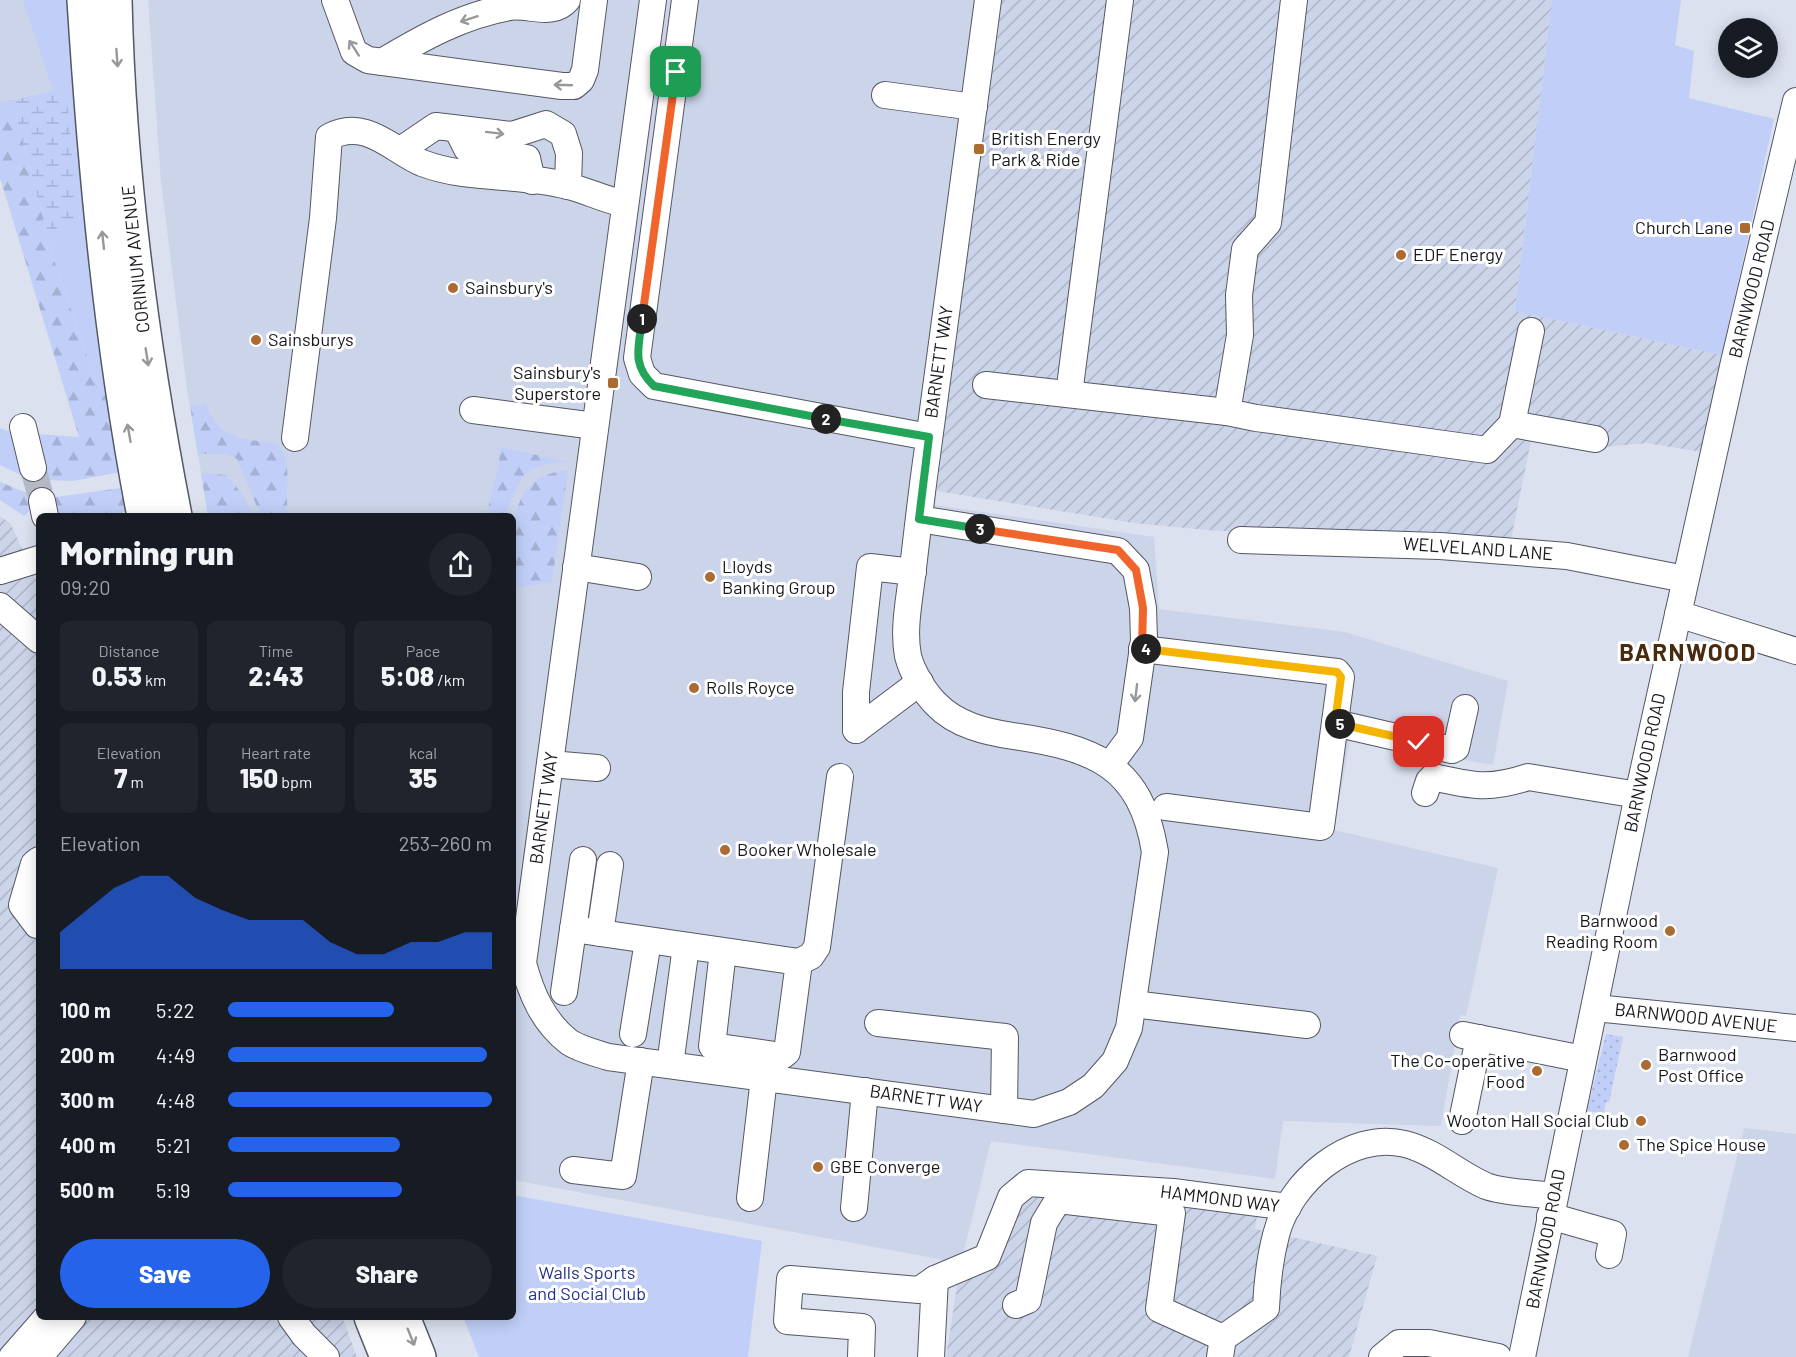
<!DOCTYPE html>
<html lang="en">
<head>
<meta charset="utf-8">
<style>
  body { margin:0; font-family:Barlow,sans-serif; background:#20242c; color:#f1f3f6; height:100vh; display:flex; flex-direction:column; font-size:22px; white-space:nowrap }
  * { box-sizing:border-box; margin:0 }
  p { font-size:20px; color:#9ea1a6 }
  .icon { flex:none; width:33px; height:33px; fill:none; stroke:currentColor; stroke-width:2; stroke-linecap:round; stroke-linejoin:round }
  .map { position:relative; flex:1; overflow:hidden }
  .drawer { position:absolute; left:36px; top:513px; width:480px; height:807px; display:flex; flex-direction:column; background:#171b24; border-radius:9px; box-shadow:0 3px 15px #0003 }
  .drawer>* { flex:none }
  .buttons { position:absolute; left:1718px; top:18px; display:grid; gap:12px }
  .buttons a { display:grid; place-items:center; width:60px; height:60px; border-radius:50%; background:#171b24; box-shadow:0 3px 15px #0003; font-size:30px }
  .pin { position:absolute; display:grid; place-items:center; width:51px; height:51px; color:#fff; margin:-26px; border-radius:12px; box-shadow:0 3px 9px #0006 }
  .km { position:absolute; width:30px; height:30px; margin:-15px; border-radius:50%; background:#222; color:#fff; font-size:16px; line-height:30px; text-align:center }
  .round { display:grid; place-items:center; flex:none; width:63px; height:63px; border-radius:32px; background:#20242c }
  .overview { display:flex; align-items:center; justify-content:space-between; height:102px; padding:0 24px }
  h1 { font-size:33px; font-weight:800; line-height:45px }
  .figures { display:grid; grid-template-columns:repeat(3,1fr); gap:9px; height:102px; padding:6px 24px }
  .figures div { display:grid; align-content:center; border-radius:9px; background:#20242c; text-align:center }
  .figures b { font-size:26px; font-weight:800 }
  .figures small { font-size:16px; font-weight:400 }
  .figures p { font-size:16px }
  .chart { height:168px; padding:12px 24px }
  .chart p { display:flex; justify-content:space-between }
  .chart svg { width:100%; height:108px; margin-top:6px; fill:#2563eb; opacity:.7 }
  .cta { display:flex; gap:12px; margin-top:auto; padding:12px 24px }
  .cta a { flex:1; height:69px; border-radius:36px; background:#2563eb; color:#fff; font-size:24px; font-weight:800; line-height:69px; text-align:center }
  .cta a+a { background:#20242c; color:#f1f3f6 }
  ul { padding:0 24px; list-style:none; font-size:20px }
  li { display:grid; grid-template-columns:96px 72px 1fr; align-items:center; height:45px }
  li i { height:15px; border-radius:8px; background:#2563eb }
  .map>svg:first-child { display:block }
  .built { fill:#ccd4e9 }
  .industrial { fill:url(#industrial-furrows) }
  .green { fill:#c1cff8 }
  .forest { fill:url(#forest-firs) }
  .wetland { fill:url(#wetland-marsh) }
  .garden { fill:url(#garden-dots) }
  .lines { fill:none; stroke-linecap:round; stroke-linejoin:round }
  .minor-tunnel { stroke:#b4b9c5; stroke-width:26; stroke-dasharray:26 13; stroke-linecap:butt }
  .minor-casing { stroke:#545864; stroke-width:28 }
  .highway-casing { stroke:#545864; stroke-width:36 }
  .minor { stroke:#fff; stroke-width:26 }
  .highway { stroke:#fff; stroke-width:33 }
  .oneway { stroke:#97989a }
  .split-1-casing { stroke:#fff; stroke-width:12 }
  .split-2-casing { stroke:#fff; stroke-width:12 }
  .split-3-casing { stroke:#fff; stroke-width:12 }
  .split-4-casing { stroke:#fff; stroke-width:12 }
  .split-5-casing { stroke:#fff; stroke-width:12 }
  .split-6-casing { stroke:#fff; stroke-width:12 }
  .split-1 { stroke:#f0652b; stroke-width:8 }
  .split-2 { stroke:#22a559; stroke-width:8 }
  .split-3 { stroke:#22a559; stroke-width:8 }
  .split-4 { stroke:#f0652b; stroke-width:8 }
  .split-5 { stroke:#f5b400; stroke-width:8 }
  .split-6 { stroke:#f5b400; stroke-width:8 }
  .poi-dot { fill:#ab6b33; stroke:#fff; stroke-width:2 }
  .labels { text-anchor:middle; stroke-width:6; stroke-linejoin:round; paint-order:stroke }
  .poi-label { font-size:18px; fill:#17191e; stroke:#fff; text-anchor:start }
  .street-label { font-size:18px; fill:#17191e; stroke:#fff }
  .park-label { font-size:18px; fill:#23338b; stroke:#fff }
  .district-label { font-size:24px; font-weight:bold; letter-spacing:1.5px; fill:#492a0f; stroke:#fff }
</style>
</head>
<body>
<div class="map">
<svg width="1796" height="1357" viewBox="0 0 1796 1357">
  <defs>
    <pattern id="industrial-furrows" width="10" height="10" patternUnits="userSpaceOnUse" patternTransform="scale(1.5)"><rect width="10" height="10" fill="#ccd4e9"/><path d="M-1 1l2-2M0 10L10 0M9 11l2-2" fill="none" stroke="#aeb5c7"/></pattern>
    <pattern id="forest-firs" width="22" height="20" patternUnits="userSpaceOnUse" patternTransform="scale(1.5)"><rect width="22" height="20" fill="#c1cff8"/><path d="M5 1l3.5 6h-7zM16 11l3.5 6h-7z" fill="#a5b1d4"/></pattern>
    <pattern id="wetland-marsh" width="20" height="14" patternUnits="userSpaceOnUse" patternTransform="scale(1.5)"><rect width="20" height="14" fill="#c1cff8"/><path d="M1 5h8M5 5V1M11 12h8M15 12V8" fill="none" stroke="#a5b1d4"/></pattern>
    <pattern id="garden-dots" width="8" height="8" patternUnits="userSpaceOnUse" patternTransform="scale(1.5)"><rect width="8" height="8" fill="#c1cff8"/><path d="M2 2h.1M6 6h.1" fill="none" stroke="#a5b1d4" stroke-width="1.8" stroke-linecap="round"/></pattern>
  </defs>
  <rect width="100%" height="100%" fill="#dbe1ef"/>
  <g class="built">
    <path d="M 0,0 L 22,0 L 53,91 L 0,102 Z"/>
    <path d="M 148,0 L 988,0 L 974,107 L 935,505 L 1154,537 L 1159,609 L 1345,632 L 1508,681 L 1493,765 L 1350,740 L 1334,830 L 1498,868 L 1466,1016 L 1460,1015 L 1441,1126 L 1283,1121 L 1275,1179 L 991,1141 L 961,1263 L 513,1180 L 513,516 L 208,516 L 186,383 L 161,182 Z"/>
    <path d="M 1744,1128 L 1796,1134 L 1796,1357 L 1688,1357 Z"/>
  </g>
  <g class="industrial">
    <path d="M 988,0 L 1552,0 L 1515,311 L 1722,355 L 1702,452 L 1646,443 L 1594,448 L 1532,436 L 1511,539 L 1430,531 L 1218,531 L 1134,523 L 937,491 L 974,107 Z"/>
    <path d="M 0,516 L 11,524 L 39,587 L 39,1317 L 342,1317 L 357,1357 L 0,1357 Z"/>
    <path d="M 1034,1184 L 1258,1209 L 1255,1229 L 1377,1256 L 1349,1357 L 946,1357 L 958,1280 L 1001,1236 Z"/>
  </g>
  <g class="green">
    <path d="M 22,0 L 74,0 L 109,398 L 97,384 L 54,260 L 12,100 L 53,91 Z"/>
    <path d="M 1552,0 L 1681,0 L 1675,45 L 1694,51 L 1689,98 L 1774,119 L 1722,355 L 1515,311 Z"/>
    <path d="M 0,428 L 11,432 L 21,475 L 0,465 Z"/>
    <path d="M 513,1195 L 762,1241 L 748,1357 L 479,1357 L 463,1317 L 513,1317 Z"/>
  </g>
  <g class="forest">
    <path d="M 12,100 L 54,260 L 97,384 L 109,398 L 121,472 L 73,481 L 46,480 L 37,434 L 79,437 L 0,178 L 0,102 Z"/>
    <path d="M 206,404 C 220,442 244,438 278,444 C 294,462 284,494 288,516 L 261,516 L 237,459 L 227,454 L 198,454 L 190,406 Z"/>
    <path d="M 500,447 L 569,462 C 521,464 522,475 505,516 L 486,516 L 499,464 Z"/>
    <path d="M 568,471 L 552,582 L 513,588 C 513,543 503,473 568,471 Z"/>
    <path d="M 201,473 L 226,475 L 243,495 L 254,516 L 208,516 Z"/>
    <path d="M 0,482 L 34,496 L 32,509 L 24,516 L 0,500 Z"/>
    <path d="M 128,487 L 125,510 L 121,516 L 54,516 L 49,498 Z"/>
  </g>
  <path class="wetland" d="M 53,91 L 67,101 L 78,220 L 47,232 L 12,100 Z"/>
  <path class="garden" d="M 1606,1034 L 1623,1037 L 1609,1102 L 1606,1102 L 1604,1113 L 1587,1111 Z"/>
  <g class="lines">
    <path class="minor-tunnel" d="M 33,468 L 42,501"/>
    <defs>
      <g id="minor">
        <path d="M 335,0 L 354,52 L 368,60 L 562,86 L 574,86 L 581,80 L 585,70 L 594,0"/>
        <path d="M 653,0 L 523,963 C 531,993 543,1022 569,1042 C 579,1049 596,1053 608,1057 L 1034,1114 L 1069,1102 L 1093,1086 L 1115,1061 L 1129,1028 L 1155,852 C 1141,764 1093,748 1013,736 C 986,732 956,725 936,704 C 924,692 912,672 908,656 C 903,630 909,602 912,576 C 917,536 921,496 927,455 C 948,304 968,152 988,0"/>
        <path d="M 685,0 L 637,358 L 642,374 L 654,386 L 929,437"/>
        <path d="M 382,62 C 422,38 463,15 510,7 C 528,4 553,17 567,0"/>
        <path d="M 885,95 L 974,107"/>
        <path d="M 457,129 L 467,149 L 527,158 L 532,181"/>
        <path d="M 402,149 L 436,126 L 512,135 L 546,124 L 563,134 L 569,153 L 568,186"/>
        <path d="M 986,385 L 1227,412 L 1256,418 L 1487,450 L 1512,424 L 1595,439"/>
        <path d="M 1069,394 L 1120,0"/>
        <path d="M 473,410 L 595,426"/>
        <path d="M 1227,412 L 1240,335 L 1239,295 L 1245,249 L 1268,223 L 1294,0"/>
        <path d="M 1512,424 L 1531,331"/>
        <path d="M 23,427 L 33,468"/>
        <path d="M 295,438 L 323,218 L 329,137 C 366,117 393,151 422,163 C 469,181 521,173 568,186 C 588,191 605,200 625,204"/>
        <path d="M 42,501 L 45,516"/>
        <path d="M 919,519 L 1118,551 L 1136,570 L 1143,608 L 1144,640 L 1130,738 L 1110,765"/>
        <path d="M 1241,540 L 1440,546 L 1567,556 L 1685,579"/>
        <path d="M 576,567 L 638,577"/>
        <path d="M 0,571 L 39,559"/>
        <path d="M 0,606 L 39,640"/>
        <path d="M 1678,614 L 1796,651"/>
        <path d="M 1142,649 L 1337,672 L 1341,677 L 1321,827 L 1166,807"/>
        <path d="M 1335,723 L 1452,750 L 1456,748 L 1465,708"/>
        <path d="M 856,730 L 856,692 L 870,567 L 913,572"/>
        <path d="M 856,730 L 920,682"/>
        <path d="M 550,764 L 597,768"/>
        <path d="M 1425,793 L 1429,781 L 1433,777 C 1472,786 1490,790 1528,777 L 1638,795"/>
        <path d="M 37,925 L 22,905 L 34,864 L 39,860"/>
        <path d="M 573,929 L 799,962 L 787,1052 L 782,1056 L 712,1046 L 723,951"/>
        <path d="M 600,933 L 610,865"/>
        <path d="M 799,962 L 811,956 L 817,947 L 840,777"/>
        <path d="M 564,992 L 583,860"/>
        <path d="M 1133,1004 L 1307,1025"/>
        <path d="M 1595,1008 L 1796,1028"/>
        <path d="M 878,1023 L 1005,1037 L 1004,1110"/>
        <path d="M 633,1034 L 648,941"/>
        <path d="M 1463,1035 L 1583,1059"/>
        <path d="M 670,1065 L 686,946"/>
        <path d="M 1462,1121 L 1479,1038"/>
        <path d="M 573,1170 L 623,1176 L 641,1061"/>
        <path d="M 750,1198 L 764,1078"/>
        <path d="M 854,1208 L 865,1091"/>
        <path d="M 1550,1216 L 1613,1234 L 1609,1255"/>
        <path d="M 1016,1305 L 1028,1300 L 1044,1223 L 1058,1200 L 1172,1213 L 1159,1309 L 1223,1338"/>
        <path d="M 291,1317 L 304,1335 L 326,1357"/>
        <path d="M 12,1357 L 47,1317"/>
        <path d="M 39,1357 L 73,1317"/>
        <path d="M 861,1357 L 862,1327 L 787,1321 L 790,1279 L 919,1290 L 935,1279 L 987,1257 L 1011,1197 L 1028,1183 L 1173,1192 L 1288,1207"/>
        <path d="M 931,1357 L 935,1279"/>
        <path d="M 1220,1357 L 1223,1338 L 1266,1308 C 1267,1284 1270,1258 1276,1235 C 1289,1183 1349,1130 1405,1144 C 1436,1152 1458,1174 1486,1186 C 1504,1193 1535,1193 1554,1196"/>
        <path d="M 1382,1357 L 1399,1343 L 1429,1343 L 1498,1357"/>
        <path d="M 1522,1357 L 1638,795 L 1734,362 L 1796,101"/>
      </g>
      <g id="highway">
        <path d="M 84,0 C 95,173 111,346 144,516"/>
        <path d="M 115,0 C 119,173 142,346 175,516"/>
        <path d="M 371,1317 L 387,1357"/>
        <path d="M 403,1317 L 419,1357"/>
      </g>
    </defs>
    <use href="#minor" class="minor-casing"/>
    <use href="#highway" class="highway-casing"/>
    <use href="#minor" class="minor"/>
    <use href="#highway" class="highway"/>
  </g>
  <defs><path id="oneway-shaft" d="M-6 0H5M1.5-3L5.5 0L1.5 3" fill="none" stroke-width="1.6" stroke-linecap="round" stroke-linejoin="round" transform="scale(1.5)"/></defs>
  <g class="oneway">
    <use href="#oneway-shaft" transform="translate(469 19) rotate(162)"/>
    <use href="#oneway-shaft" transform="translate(354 48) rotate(-123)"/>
    <use href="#oneway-shaft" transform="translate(117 58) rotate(86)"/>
    <use href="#oneway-shaft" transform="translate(563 85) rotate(-178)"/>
    <use href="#oneway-shaft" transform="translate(495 133) rotate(7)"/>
    <use href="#oneway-shaft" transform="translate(103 240) rotate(-96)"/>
    <use href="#oneway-shaft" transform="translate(147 357) rotate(81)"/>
    <use href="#oneway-shaft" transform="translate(129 433) rotate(-100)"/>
    <use href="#oneway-shaft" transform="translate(1136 693) rotate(97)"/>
    <use href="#oneway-shaft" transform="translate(411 1337) rotate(68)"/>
  </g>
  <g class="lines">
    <defs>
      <path id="split-1" d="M 642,319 L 676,72"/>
      <path id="split-2" d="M 642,319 C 639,348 631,364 654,386 L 826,419"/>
      <path id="split-3" d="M 826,419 L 929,437 L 919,519 L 980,529"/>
      <path id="split-4" d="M 980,529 L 1118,550 L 1136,570 L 1143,608 L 1142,648 L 1146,649"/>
      <path id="split-5" d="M 1146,649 L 1337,672 L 1341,677 L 1335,723 L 1340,724"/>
      <path id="split-6" d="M 1340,724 L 1419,742"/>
    </defs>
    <use href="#split-1" class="split-1-casing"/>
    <use href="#split-2" class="split-2-casing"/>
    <use href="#split-3" class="split-3-casing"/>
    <use href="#split-4" class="split-4-casing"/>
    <use href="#split-5" class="split-5-casing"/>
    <use href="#split-6" class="split-6-casing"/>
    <use href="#split-1" class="split-1"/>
    <use href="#split-2" class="split-2"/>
    <use href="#split-3" class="split-3"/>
    <use href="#split-4" class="split-4"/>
    <use href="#split-5" class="split-5"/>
    <use href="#split-6" class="split-6"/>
  </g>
  <g class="poi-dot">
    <rect x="973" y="143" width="12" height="12" rx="3"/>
    <rect x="1739" y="222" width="12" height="12" rx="3"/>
    <circle cx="1401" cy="255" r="6"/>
    <circle cx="453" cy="288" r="6"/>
    <circle cx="256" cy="340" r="6"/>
    <rect x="607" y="377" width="12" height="12" rx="3"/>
    <circle cx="710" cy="577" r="6"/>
    <circle cx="694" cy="688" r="6"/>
    <circle cx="725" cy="850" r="6"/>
    <circle cx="1670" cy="931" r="6"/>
    <circle cx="1646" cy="1065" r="6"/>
    <circle cx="1537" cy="1071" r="6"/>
    <circle cx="1641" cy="1121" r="6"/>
    <circle cx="1624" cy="1145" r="6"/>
    <circle cx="818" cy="1167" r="6"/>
  </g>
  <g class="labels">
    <g class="poi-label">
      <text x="991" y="145">British Energy<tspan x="991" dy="21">Park &amp; Ride</tspan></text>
      <text x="1733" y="234" text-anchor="end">Church Lane</text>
      <text x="1413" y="261">EDF Energy</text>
      <text x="465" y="294">Sainsbury's</text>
      <text x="268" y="346">Sainsburys</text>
      <text x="601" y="379" text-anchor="end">Sainsbury's<tspan x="601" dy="21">Superstore</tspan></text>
      <text x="722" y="573">Lloyds<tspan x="722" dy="21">Banking Group</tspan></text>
      <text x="706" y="694">Rolls Royce</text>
      <text x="737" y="856">Booker Wholesale</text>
      <text x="1658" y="927" text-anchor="end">Barnwood<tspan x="1658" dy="21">Reading Room</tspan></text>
      <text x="1658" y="1061">Barnwood<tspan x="1658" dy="21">Post Office</tspan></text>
      <text x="1525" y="1067" text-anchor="end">The Co-operative<tspan x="1525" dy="21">Food</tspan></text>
      <text x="1629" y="1127" text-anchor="end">Wooton Hall Social Club</text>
      <text x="1636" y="1151">The Spice House</text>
      <text x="830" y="1173">GBE Converge</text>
    </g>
    <g class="street-label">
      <text transform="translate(136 259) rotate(-96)" y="6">CORINIUM AVENUE</text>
      <text transform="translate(1752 289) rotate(-76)" y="6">BARNWOOD ROAD</text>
      <text transform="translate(939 362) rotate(-82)" y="6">BARNETT WAY</text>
      <text transform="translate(1478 549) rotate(4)" y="6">WELVELAND LANE</text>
      <text transform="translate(1645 763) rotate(-78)" y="6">BARNWOOD ROAD</text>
      <text transform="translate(544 808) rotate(-82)" y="6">BARNETT WAY</text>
      <text transform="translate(1696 1018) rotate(6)" y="6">BARNWOOD AVENUE</text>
      <text transform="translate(926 1099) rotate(8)" y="6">BARNETT WAY</text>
      <text transform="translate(1220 1199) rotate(7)" y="6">HAMMOND WAY</text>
      <text transform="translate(1546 1239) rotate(-79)" y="6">BARNWOOD ROAD</text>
    </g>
    <g class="park-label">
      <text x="587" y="1279">Walls Sports<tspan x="587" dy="21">and Social Club</tspan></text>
    </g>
    <g class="district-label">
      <text x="1688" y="661">BARNWOOD</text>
    </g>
  </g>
</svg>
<div class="buttons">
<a><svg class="icon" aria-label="layers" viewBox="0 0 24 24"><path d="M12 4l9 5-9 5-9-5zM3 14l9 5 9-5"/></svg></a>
</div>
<div class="pin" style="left:676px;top:72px;background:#1e9e55"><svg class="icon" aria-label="arrive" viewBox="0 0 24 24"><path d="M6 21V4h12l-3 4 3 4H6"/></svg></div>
<div class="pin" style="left:1419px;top:742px;background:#d93025"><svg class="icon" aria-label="check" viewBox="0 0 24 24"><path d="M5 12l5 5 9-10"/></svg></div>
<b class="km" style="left:642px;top:319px">1</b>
<b class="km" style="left:826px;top:419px">2</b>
<b class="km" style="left:980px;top:529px">3</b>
<b class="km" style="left:1146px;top:649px">4</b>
<b class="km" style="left:1340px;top:724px">5</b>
<section class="drawer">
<div class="overview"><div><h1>Morning run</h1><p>09:20</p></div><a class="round"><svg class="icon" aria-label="share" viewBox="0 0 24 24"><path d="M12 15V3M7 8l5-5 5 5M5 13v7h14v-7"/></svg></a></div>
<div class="figures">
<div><p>Distance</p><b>0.53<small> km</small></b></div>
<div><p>Time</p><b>2:43</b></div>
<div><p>Pace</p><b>5:08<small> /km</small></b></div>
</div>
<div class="figures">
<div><p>Elevation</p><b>7<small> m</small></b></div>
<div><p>Heart rate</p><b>150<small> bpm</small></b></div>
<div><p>kcal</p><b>35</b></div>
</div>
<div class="chart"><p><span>Elevation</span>253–260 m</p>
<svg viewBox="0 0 160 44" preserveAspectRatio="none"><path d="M0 44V29L10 20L20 11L30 6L40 6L50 15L60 20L70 24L80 24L90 24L100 33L110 38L120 38L130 33L140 33L150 29L160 29V44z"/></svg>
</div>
<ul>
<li><b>100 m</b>5:22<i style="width:63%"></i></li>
<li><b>200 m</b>4:49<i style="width:98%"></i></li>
<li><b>300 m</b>4:48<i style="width:100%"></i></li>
<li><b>400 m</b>5:21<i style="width:65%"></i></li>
<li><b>500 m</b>5:19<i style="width:66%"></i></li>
</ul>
<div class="cta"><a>Save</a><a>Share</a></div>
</section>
</div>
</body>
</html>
